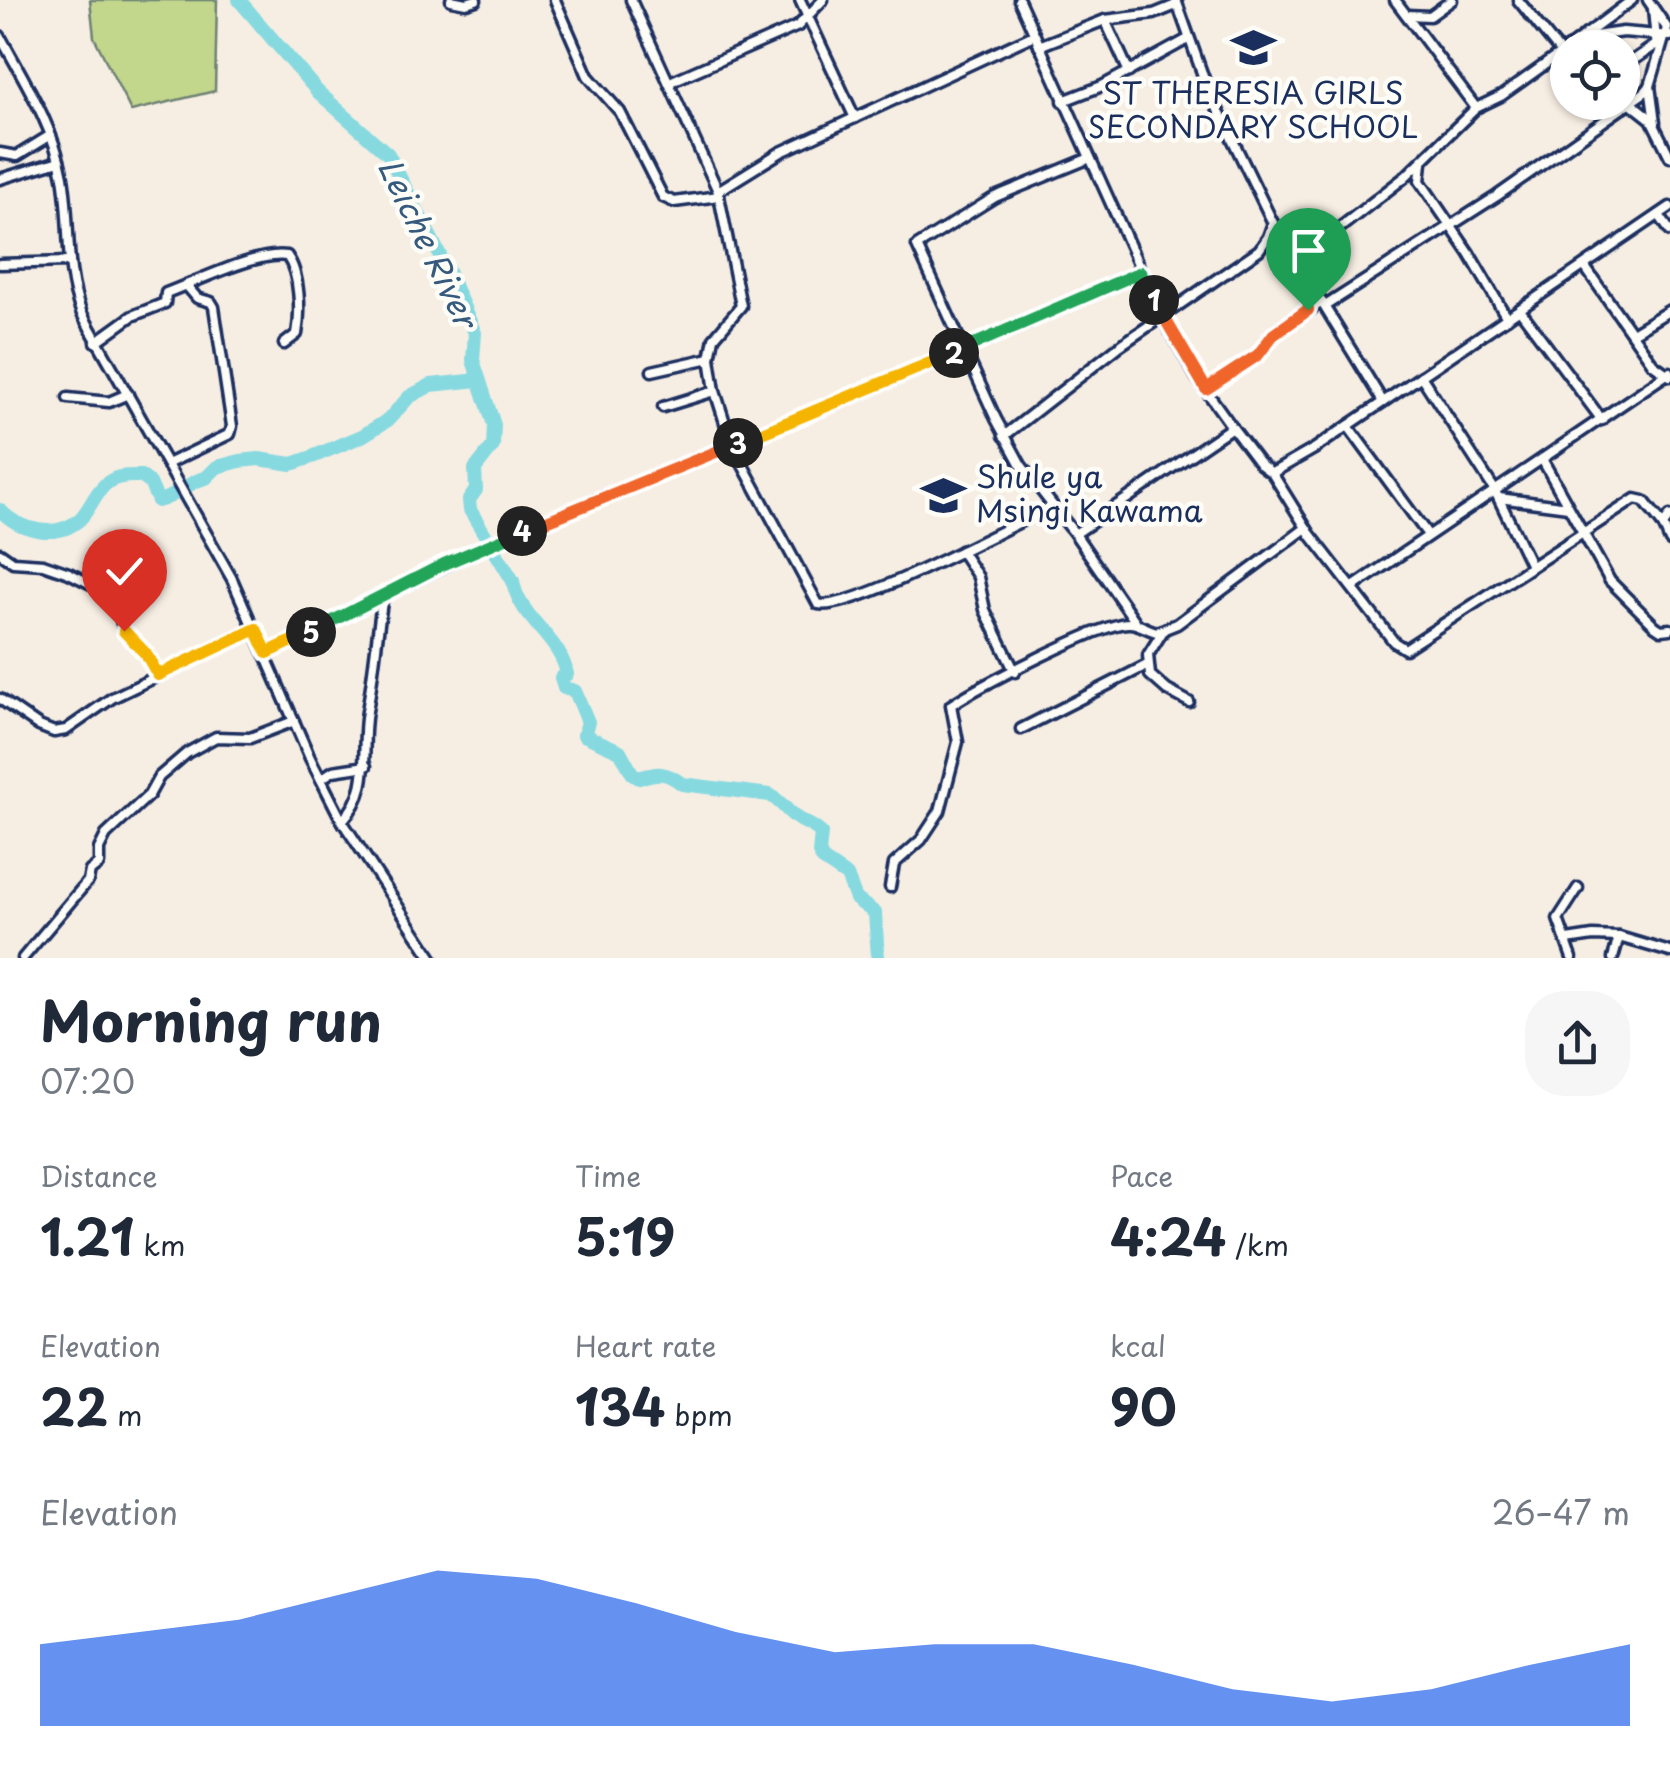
<!DOCTYPE html>
<html lang="en">
<head>
<meta charset="utf-8">
<style>
  body { margin:0; font-family:"Playpen Sans",sans-serif; background:#f6f6f7; color:#1f2937; height:100vh; display:flex; flex-direction:column; font-size:38px; white-space:nowrap }
  * { box-sizing:border-box; margin:0 }
  p { font-size:32px; color:#747a83 }
  .icon { flex:none; width:55px; height:55px; fill:none; stroke:currentColor; stroke-width:2; stroke-linecap:round; stroke-linejoin:round }
  .map { position:relative; height:958px; overflow:hidden }
  .drawer { display:flex; flex-direction:column; background:#fff; flex:1 }
  .drawer>* { flex:none }
  .buttons { position:absolute; left:1550px; top:30px; display:grid; gap:20px }
  .buttons a { display:grid; place-items:center; width:90px; height:90px; border-radius:50%; background:#fff; box-shadow:0 2px 8px #0004; font-size:50px }
  .pin { position:absolute; display:grid; place-items:center; width:85px; height:85px; color:#fff; margin:-102px -42px; border-radius:50% 50% 50% 0; rotate:-45deg; box-shadow:0 0 10px #0007 }
  .pin .icon { rotate:45deg }
  .km { position:absolute; width:50px; height:50px; margin:-25px; border-radius:50%; background:#222; color:#fff; font-size:28px; line-height:50px; text-align:center }
  .round { display:grid; place-items:center; flex:none; width:105px; height:105px; border-radius:40px; background:#f6f6f7 }
  .headline { display:flex; align-items:center; justify-content:space-between; height:170px; padding:0 40px }
  h1 { font-size:55px; font-weight:700; line-height:75px }
  .stats { display:grid; grid-template-columns:repeat(3,1fr); gap:15px; height:170px; padding:10px 40px }
  .stats div { display:grid; align-content:center }
  .stats b { font-size:50px; font-weight:700 }
  .stats small { font-size:28px; font-weight:400 }
  .stats p { font-size:28px }
  .chart { height:280px; padding:20px 40px }
  .chart p { display:flex; justify-content:space-between }
  .chart svg { width:100%; height:180px; margin-top:10px; fill:#2563eb; opacity:.7 }
  .map>svg:first-child { display:block }
  .grass { fill:#c2d68c; stroke:#6e8275; stroke-width:2.5 }
  .lines { fill:none; stroke-linecap:round; stroke-linejoin:round }
  .river { stroke:#87d9e0; stroke-width:14 }
  .minor-casing { stroke:#1b2f5e; stroke-width:15 }
  .minor { stroke:#fdfcf7; stroke-width:8 }
  .split-1-casing { stroke:#fff; stroke-width:20 }
  .split-2-casing { stroke:#fff; stroke-width:20 }
  .split-3-casing { stroke:#fff; stroke-width:20 }
  .split-4-casing { stroke:#fff; stroke-width:20 }
  .split-5-casing { stroke:#fff; stroke-width:20 }
  .split-6-casing { stroke:#fff; stroke-width:20 }
  .split-1 { stroke:#f0652b; stroke-width:12 }
  .split-2 { stroke:#22a559; stroke-width:12 }
  .split-3 { stroke:#f5b400; stroke-width:12 }
  .split-4 { stroke:#f0652b; stroke-width:12 }
  .split-5 { stroke:#22a559; stroke-width:12 }
  .split-6 { stroke:#f5b400; stroke-width:12 }
  .labels { text-anchor:middle; stroke-width:9; stroke-linejoin:round; paint-order:stroke }
  .poi-label { font-size:30px; fill:#1b2f5e; stroke:#fdfcf7 }
  .water-label { font-size:32px; font-style:italic; fill:#365a7e; stroke:#fdfcf7 }
</style>
</head>
<body>
<div class="map">
<svg width="1670" height="958" viewBox="0 0 1670 958">
  <rect width="100%" height="100%" fill="#f7eee3"/>
  <filter id="ink" filterUnits="userSpaceOnUse"><feTurbulence type="fractalNoise" baseFrequency=".01" numOctaves="2"/><feDisplacementMap in="SourceGraphic" scale="20" xChannelSelector="R" yChannelSelector="G"/><feConvolveMatrix kernelMatrix="1 2 1 2 8 2 1 2 1" color-interpolation-filters="sRGB"/></filter>
  <g filter="url(#ink)">
    <path class="grass" d="M 90,0 L 217,0 L 215,91 L 131,111 L 94,37 Z"/>
    <g class="lines">
      <g class="river">
        <path d="M 239,0 L 318,92 L 388,154 L 447,269 L 475,333 L 473,360 L 494,425 L 493,446 L 475,469 L 476,490 L 469,500 L 470,510 L 513,581 C 519,619 560,637 567,674 L 561,678 L 564,688 L 575,691 L 588,722 L 584,735 L 620,751 L 632,773 L 639,778 C 657,772 666,771 682,784 L 770,795 C 782,802 787,812 798,819 C 807,824 813,825 821,833 L 819,853 L 823,860 L 847,876 L 856,899 L 875,913 L 878,958"/>
        <path d="M 0,510 C 20,531 57,540 80,519 C 91,508 96,489 110,481 C 119,475 131,476 141,476 L 150,483 L 158,501 C 177,497 190,480 206,478 L 217,467 L 240,461 L 259,459 L 292,464 L 312,457 L 362,436 L 388,420 L 409,397 L 431,385 L 479,380"/>
      </g>
      <defs>
        <g id="minor">
          <path d="M 451,0 L 466,3 L 476,0"/>
          <path d="M 555,0 L 588,76 L 620,112 L 663,197 L 674,202 L 719,196"/>
          <path d="M 631,0 L 718,191 L 741,306 L 714,338 L 710,358 L 715,391 L 732,445 L 818,604 C 849,613 1013,524 1051,507"/>
          <path d="M 800,0 L 855,118"/>
          <path d="M 1019,0 L 1162,317 L 1197,378 L 1232,427 L 1260,464 L 1272,473 L 1314,449 L 1670,207"/>
          <path d="M 1176,0 L 1207,87 L 1273,223 L 1383,402"/>
          <path d="M 1395,0 L 1476,108"/>
          <path d="M 1518,0 L 1561,53"/>
          <path d="M 1653,9 L 1656,40"/>
          <path d="M 1407,15 L 1430,16 L 1452,0"/>
          <path d="M 1105,20 L 1129,72"/>
          <path d="M 1586,34 L 1597,48"/>
          <path d="M 0,36 C 24,80 54,127 63,177 C 71,224 64,269 82,314 L 232,579 L 310,758 L 342,821 L 432,958"/>
          <path d="M 1588,37 L 1623,32 L 1670,36"/>
          <path d="M 1039,46 L 1105,20 L 1154,14 L 1176,5"/>
          <path d="M 1568,48 L 1632,0"/>
          <path d="M 1622,68 L 1660,42"/>
          <path d="M 670,82 L 798,26 L 823,0"/>
          <path d="M 1622,84 L 1632,104 L 1651,119 L 1670,157"/>
          <path d="M 1650,86 L 1655,123"/>
          <path d="M 1063,101 L 1102,86 L 1188,39"/>
          <path d="M 0,153 L 17,156 L 51,135"/>
          <path d="M 1090,158 L 995,197 L 917,246 L 996,419 L 1021,465 L 1075,534 L 1137,624"/>
          <path d="M 1422,163 L 1420,181 L 1469,253 L 1507,318"/>
          <path d="M 0,179 L 59,161"/>
          <path d="M 718,191 L 781,152 L 1034,35"/>
          <path d="M 1659,215 L 1670,231"/>
          <path d="M 1296,262 L 1405,177 L 1476,108 L 1501,96 L 1568,48"/>
          <path d="M 0,264 L 68,262"/>
          <path d="M 1585,267 L 1653,364 L 1670,376"/>
          <path d="M 1325,306 L 1497,196 L 1645,92 L 1650,86 L 1667,28 L 1648,0"/>
          <path d="M 1520,310 L 1602,420"/>
          <path d="M 1632,333 L 1670,310"/>
          <path d="M 96,342 L 132,316 L 165,303 L 166,293 C 196,282 258,251 287,256 C 300,274 301,312 297,334 L 284,344"/>
          <path d="M 652,371 L 710,358"/>
          <path d="M 1421,376 L 1494,489 L 1531,566"/>
          <path d="M 1205,389 L 1258,355 L 1273,335 L 1322,302"/>
          <path d="M 68,398 L 109,402 L 128,394"/>
          <path d="M 663,407 L 715,391"/>
          <path d="M 1348,426 L 1428,535"/>
          <path d="M 1004,436 L 1118,347 L 1259,250 L 1268,237 L 1273,223"/>
          <path d="M 1542,459 L 1610,581 L 1655,626 L 1661,630 L 1670,629"/>
          <path d="M 169,463 L 230,434 L 232,426 L 214,307 L 211,302 L 197,298 L 186,285"/>
          <path d="M 1272,473 L 1310,534 L 1394,642 L 1405,649 L 1635,499 L 1644,501 L 1663,525"/>
          <path d="M 1499,498 L 1568,507"/>
          <path d="M 1670,516 L 1663,525 L 1670,541"/>
          <path d="M 1075,534 L 1232,427"/>
          <path d="M 961,551 L 978,577 L 985,610 L 1015,672"/>
          <path d="M 0,553 L 13,562 L 43,564 L 69,573 L 109,593 L 116,602 L 124,631 L 147,654 L 157,675"/>
          <path d="M 1353,587 L 1670,372"/>
          <path d="M 1163,631 L 1148,655 L 1150,675 L 1167,690 L 1189,702"/>
          <path d="M 267,653 L 497,540 L 878,386 L 1141,273"/>
          <path d="M 0,699 L 39,726 L 54,732 L 66,730 L 112,698 L 256,629"/>
          <path d="M 1021,729 L 1147,665"/>
          <path d="M 321,779 L 333,771 L 366,766"/>
          <path d="M 342,821 C 374,788 360,751 367,711 C 374,672 377,634 383,595"/>
          <path d="M 890,887 L 894,864 L 921,840 L 940,811 L 958,742 L 951,705 C 978,687 1101,623 1128,623 C 1138,622 1147,630 1157,632 L 1177,624 L 1306,528"/>
          <path d="M 1567,940 L 1593,936 L 1619,937 L 1670,952"/>
          <path d="M 23,958 L 88,881 L 90,871 L 99,864 L 99,849 L 106,835 L 149,795 L 159,777 L 187,753 L 216,737 L 250,738 L 294,721"/>
          <path d="M 1572,958 L 1558,919 L 1578,888"/>
          <path d="M 1613,958 L 1619,937"/>
        </g>
      </defs>
      <use href="#minor" class="minor-casing"/>
      <use href="#minor" class="minor"/>
    </g>
  </g>
  <g class="lines" filter="url(#ink)">
    <defs>
      <path id="split-1" d="M 1154,300 L 1206,389 L 1258,355 L 1273,335 L 1308,310"/>
      <path id="split-2" d="M 954,353 L 1141,272 L 1154,300"/>
      <path id="split-3" d="M 738,443 L 954,353"/>
      <path id="split-4" d="M 522,531 L 738,443"/>
      <path id="split-5" d="M 311,632 L 444,564 L 522,531"/>
      <path id="split-6" d="M 124,631 L 146,654 L 158,675 L 256,629 L 267,653 L 311,632"/>
    </defs>
    <use href="#split-1" class="split-1-casing"/>
    <use href="#split-2" class="split-2-casing"/>
    <use href="#split-3" class="split-3-casing"/>
    <use href="#split-4" class="split-4-casing"/>
    <use href="#split-5" class="split-5-casing"/>
    <use href="#split-6" class="split-6-casing"/>
    <use href="#split-1" class="split-1"/>
    <use href="#split-2" class="split-2"/>
    <use href="#split-3" class="split-3"/>
    <use href="#split-4" class="split-4"/>
    <use href="#split-5" class="split-5"/>
    <use href="#split-6" class="split-6"/>
  </g>
  <defs>
    <symbol id="school-bare" viewBox="-9 -9 18 18"><path d="M0-5L7-2L0 1L-7-2ZM-4 1L0 2.5L4 1V4Q0 6-4 4Z" fill="#1b2f5e" stroke="#fdfcf7" stroke-width="2.5" paint-order="stroke"/></symbol>
  </defs>
  <g fill-rule="evenodd">
    <use href="#school-bare" x="1222" y="16" width="63" height="63"/>
    <use href="#school-bare" x="912" y="464" width="63" height="63"/>
  </g>
  <g class="labels">
    <g class="poi-label">
      <text x="1253" y="104">ST THERESIA GIRLS<tspan x="1253" dy="34">SECONDARY SCHOOL</tspan></text>
      <text x="976" y="488" text-anchor="start">Shule ya<tspan x="976" dy="34">Msingi Kawama</tspan></text>
    </g>
    <g class="water-label">
      <text transform="translate(427 243) rotate(64)" y="11">Leiche River</text>
    </g>
  </g>
</svg>
<div class="buttons">
<a><svg class="icon" aria-label="locate" viewBox="0 0 24 24"><circle cx="12" cy="12" r="6"/><path d="M12 2v4M12 18v4M2 12h4M18 12h4"/></svg></a>
</div>
<div class="pin" style="left:1308px;top:310px;background:#1e9e55"><svg class="icon" aria-label="arrive" viewBox="0 0 24 24"><path d="M6 21V4h12l-3 4 3 4H6"/></svg></div>
<div class="pin" style="left:124px;top:631px;background:#d93025"><svg class="icon" aria-label="check" viewBox="0 0 24 24"><path d="M5 12l5 5 9-10"/></svg></div>
<b class="km" style="left:1154px;top:300px">1</b>
<b class="km" style="left:954px;top:353px">2</b>
<b class="km" style="left:738px;top:443px">3</b>
<b class="km" style="left:522px;top:531px">4</b>
<b class="km" style="left:311px;top:632px">5</b>
</div>
<section class="drawer">
<div class="headline"><div><h1>Morning run</h1><p>07:20</p></div><a class="round"><svg class="icon" aria-label="share" viewBox="0 0 24 24"><path d="M12 15V3M7 8l5-5 5 5M5 13v7h14v-7"/></svg></a></div>
<div class="stats">
<div><p>Distance</p><b>1.21<small> km</small></b></div>
<div><p>Time</p><b>5:19</b></div>
<div><p>Pace</p><b>4:24<small> /km</small></b></div>
</div>
<div class="stats">
<div><p>Elevation</p><b>22<small> m</small></b></div>
<div><p>Heart rate</p><b>134<small> bpm</small></b></div>
<div><p>kcal</p><b>90</b></div>
</div>
<div class="chart"><p><span>Elevation</span>26–47 m</p>
<svg viewBox="0 0 160 44" preserveAspectRatio="none"><path d="M0 44V24L10 21L20 18L30 12L40 6L50 8L60 14L70 21L80 26L90 24L100 24L110 29L120 35L130 38L140 35L150 29L160 24V44z"/></svg>
</div>
</section>
</body>
</html>
